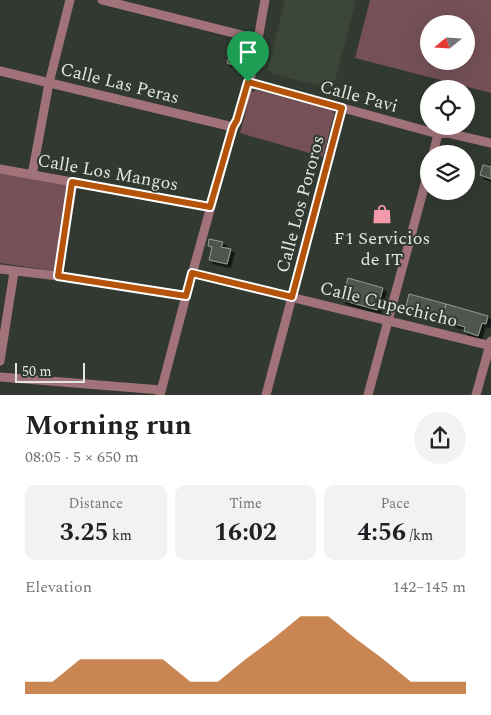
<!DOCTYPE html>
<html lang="en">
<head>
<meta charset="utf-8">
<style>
  body { margin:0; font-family:Spectral,serif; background:#f2f2f2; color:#202124; height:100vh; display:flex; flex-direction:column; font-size:19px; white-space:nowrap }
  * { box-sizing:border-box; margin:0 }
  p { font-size:16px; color:#757577 }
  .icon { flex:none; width:28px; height:28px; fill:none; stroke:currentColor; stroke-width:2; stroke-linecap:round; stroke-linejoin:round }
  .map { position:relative; height:395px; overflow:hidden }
  .drawer { display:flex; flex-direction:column; background:#fff; flex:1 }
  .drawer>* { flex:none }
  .needle { width:32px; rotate:252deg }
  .buttons { position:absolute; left:420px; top:15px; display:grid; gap:10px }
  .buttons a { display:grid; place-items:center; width:55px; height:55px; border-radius:50%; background:#fff; box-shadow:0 5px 20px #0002; font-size:25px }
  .scale { position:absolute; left:15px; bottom:12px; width:70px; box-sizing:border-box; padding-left:5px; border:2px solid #e1e6e1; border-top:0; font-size:14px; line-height:18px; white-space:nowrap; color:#e1e6e1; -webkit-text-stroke:4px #313930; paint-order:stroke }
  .pin { position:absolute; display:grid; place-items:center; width:42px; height:42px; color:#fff; margin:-51px -21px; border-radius:50% 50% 50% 0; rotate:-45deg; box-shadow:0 0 5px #0007 }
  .pin .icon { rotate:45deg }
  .round { display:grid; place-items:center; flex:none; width:52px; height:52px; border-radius:26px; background:#f2f2f2 }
  .headline { display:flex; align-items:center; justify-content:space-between; height:85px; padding:0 25px }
  h1 { font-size:28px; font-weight:700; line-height:38px }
  .stats { display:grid; grid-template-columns:repeat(3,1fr); gap:8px; height:85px; padding:5px 25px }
  .stats div { display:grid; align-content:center; border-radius:10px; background:#f2f2f2; text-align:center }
  .stats b { font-size:25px; font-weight:700 }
  .stats small { font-size:14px; font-weight:400 }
  .stats p { font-size:14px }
  .chart { height:140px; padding:10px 25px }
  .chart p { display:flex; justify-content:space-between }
  .chart svg { width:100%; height:90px; margin-top:5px; fill:#b45309; opacity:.7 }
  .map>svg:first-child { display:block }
  .built { fill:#3b4639 }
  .green { fill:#755157; fill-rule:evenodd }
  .building { fill:#4f574e; stroke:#959d93; filter:url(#shadow) }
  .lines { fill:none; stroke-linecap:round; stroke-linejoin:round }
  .minor { stroke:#a1727a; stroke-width:9 }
  .route-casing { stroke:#fff; stroke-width:10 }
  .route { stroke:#b45309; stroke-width:6 }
  .labels { text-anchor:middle; stroke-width:4; stroke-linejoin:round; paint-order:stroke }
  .street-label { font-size:18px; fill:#e1e6e1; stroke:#313930 }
  .poi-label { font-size:18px; fill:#e1e6e1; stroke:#313930 }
</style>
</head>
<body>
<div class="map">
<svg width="491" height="395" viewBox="0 0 491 395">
  <defs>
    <filter id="shadow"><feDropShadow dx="3.5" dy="3.5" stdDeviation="0" flood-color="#0009"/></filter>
  </defs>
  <rect width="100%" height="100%" fill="#313930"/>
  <path class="built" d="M 285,0 L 356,0 L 333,89 L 273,74 L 268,70 L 268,68 Z"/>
  <g class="green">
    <path d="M 370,0 L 491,0 L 491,93 L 355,58 ZM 429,24 L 466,24 L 466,61 L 429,61 Z"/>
    <path d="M 256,90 L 333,110 L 334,115 L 323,157 L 240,133 L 251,93 Z"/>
    <path d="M 0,173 L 69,182 L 55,271 L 0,263 Z"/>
  </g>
  <g class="building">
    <path d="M 230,54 L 247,59 L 244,68 L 227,63 Z"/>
    <path d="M 483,165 L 491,167 L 491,179 L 480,175 Z"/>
    <path d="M 209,239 L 223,242 L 221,247 L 231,249 L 227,264 L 209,260 L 212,247 L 208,246 Z"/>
    <path d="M 348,278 L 383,288 L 377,310 L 342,300 Z"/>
    <path d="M 409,294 L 446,304 L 442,320 L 405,311 Z"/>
    <path d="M 446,304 L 488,316 L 486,324 L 482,323 L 478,336 L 464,331 L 465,327 L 442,320 Z"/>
  </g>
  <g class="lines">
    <g class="minor">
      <path d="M 102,0 L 257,39"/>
      <path d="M 0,71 L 233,127"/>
      <path d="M 248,82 L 438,134 L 448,133 L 491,143"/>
      <path d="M 433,154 L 438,134"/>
      <path d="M 0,169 L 210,207"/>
      <path d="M 32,175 L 49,83 L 70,0"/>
      <path d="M 0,269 L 58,276 L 186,296"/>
      <path d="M 192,273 L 491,346"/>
      <path d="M 58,276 L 73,182"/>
      <path d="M 0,361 L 14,272"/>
      <path d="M 0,377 L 161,390"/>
      <path d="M 160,395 L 186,296 L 233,127 C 251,96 258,36 265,0"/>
      <path d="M 266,395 L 342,108"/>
      <path d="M 368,395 L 429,169"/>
      <path d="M 476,395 L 491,341"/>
    </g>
  </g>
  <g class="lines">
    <defs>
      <path id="route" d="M 248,82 L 342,108 L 292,297 L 192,273 L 186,296 L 58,276 L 72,182 L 210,207 L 233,127 L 237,120 Z"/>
    </defs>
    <use href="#route" class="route-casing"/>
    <use href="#route" class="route"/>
  </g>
  <defs>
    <symbol id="shop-bare" viewBox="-9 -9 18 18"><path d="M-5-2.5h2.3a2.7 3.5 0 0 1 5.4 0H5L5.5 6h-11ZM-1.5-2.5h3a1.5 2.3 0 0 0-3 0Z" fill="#f39aaa" stroke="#313930" stroke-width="2.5" paint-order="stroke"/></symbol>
  </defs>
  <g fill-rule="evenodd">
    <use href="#shop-bare" x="368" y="200" width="28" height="28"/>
  </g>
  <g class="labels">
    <g class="street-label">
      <text transform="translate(120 83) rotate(14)" y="6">Calle Las Peras</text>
      <text transform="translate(359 96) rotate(15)" y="6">Calle Pavi</text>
      <text transform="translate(108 172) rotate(10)" y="6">Calle Los Mangos</text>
      <text transform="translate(300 204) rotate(-75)" y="6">Calle Los Pororos</text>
      <text transform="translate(389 304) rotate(14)" y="6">Calle Cupechicho</text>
    </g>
    <g class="poi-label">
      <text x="382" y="244">F1 Servicios<tspan x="382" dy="21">de IT</tspan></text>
    </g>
  </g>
</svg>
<div class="buttons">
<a><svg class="needle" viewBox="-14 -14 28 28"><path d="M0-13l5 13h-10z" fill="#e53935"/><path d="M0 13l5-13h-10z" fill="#757577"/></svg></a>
<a><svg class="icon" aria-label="locate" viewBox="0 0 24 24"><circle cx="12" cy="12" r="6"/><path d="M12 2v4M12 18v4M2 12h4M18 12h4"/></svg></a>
<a><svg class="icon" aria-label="layers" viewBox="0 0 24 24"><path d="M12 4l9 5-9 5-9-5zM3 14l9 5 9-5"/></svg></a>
</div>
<div class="scale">50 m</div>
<div class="pin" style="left:248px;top:82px;background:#1e9e55"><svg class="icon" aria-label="arrive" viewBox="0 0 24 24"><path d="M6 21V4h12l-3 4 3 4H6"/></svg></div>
</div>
<section class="drawer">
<div class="headline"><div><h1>Morning run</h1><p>08:05 · 5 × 650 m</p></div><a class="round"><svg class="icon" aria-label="share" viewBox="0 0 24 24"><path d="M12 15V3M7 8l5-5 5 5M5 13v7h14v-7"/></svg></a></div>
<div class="stats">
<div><p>Distance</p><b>3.25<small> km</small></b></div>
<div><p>Time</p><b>16:02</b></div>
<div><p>Pace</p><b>4:56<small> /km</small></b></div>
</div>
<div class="chart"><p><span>Elevation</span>142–145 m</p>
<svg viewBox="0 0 160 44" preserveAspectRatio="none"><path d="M0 44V38L10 38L20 27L30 27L40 27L50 27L60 38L70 38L80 27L90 17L100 6L110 6L120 17L130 27L140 38L150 38L160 38V44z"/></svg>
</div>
</section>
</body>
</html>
